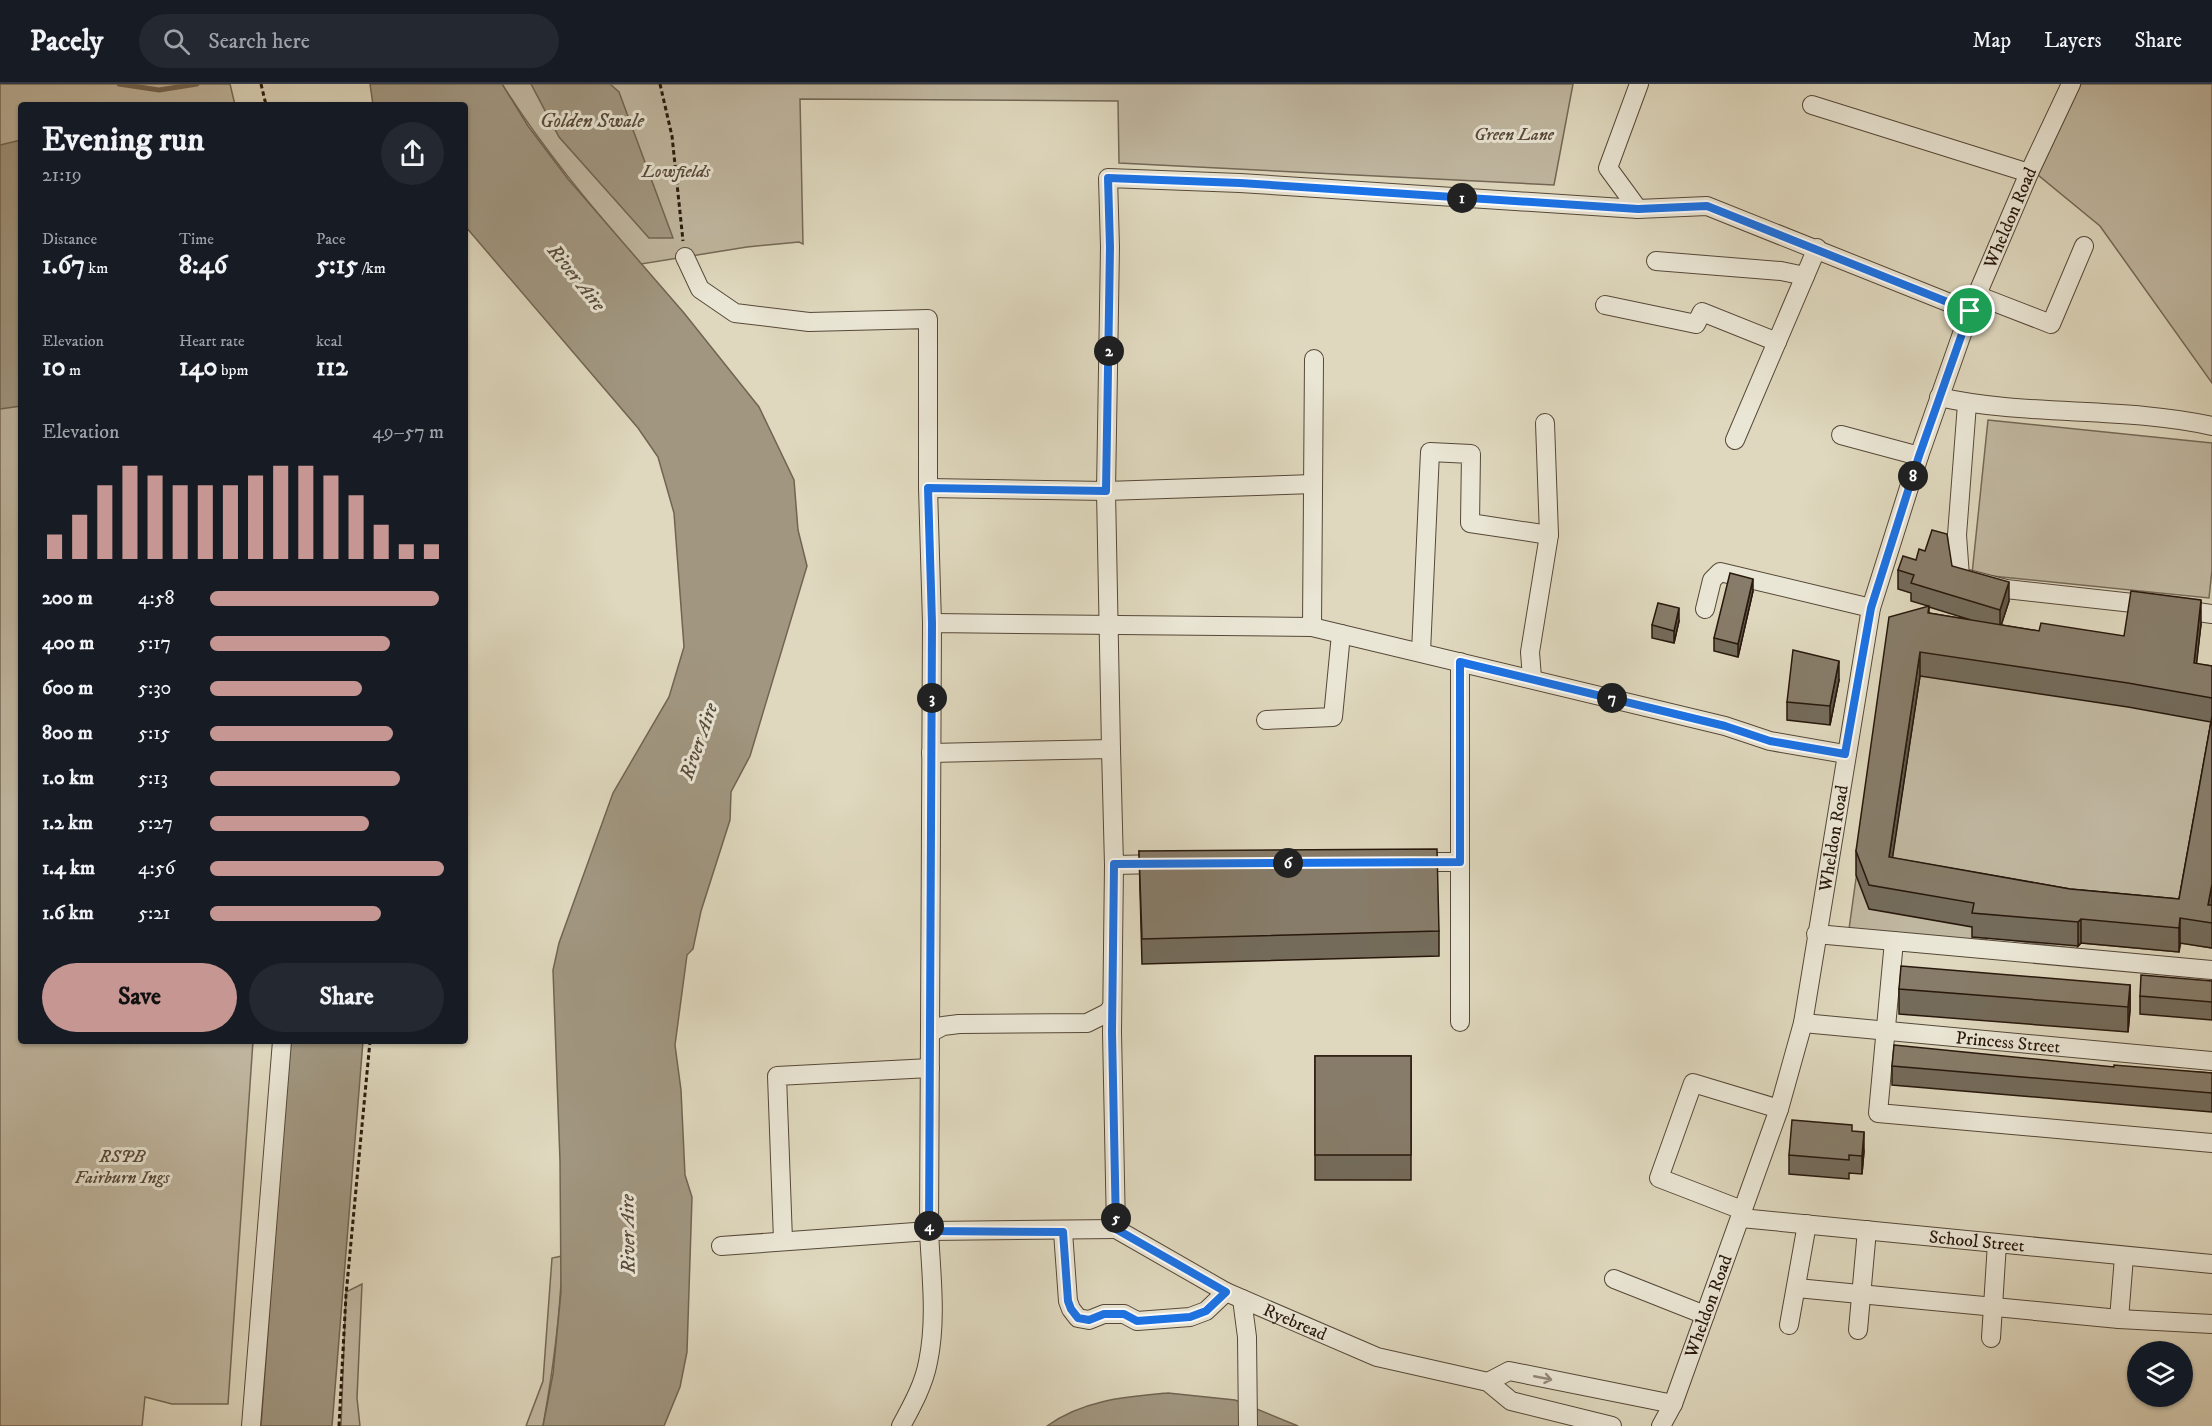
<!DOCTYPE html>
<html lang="en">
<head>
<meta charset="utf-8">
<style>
  body { margin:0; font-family:"IM FELL DW Pica",serif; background:#242831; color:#f1f3f6; height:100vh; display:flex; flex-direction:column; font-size:22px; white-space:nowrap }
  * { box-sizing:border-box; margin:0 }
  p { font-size:20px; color:#9ea1a6 }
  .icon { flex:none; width:33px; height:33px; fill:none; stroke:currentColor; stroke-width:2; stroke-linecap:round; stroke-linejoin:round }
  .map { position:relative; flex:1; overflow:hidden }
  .drawer { position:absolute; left:18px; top:18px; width:450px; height:942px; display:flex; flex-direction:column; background:#171b24; border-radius:6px; box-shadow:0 2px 4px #0004 }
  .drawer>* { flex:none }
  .fabs { position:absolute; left:2127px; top:1257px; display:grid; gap:12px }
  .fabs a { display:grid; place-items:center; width:66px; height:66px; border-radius:50%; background:#171b24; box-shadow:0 2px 4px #0004; font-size:30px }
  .pin { position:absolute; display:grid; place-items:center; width:51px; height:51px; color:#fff; margin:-26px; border:3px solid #fff; border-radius:50%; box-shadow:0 2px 6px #0007 }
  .km { position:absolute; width:30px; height:30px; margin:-15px; border-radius:50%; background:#222; color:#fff; font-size:16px; line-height:30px; text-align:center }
  .round { display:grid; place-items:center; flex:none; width:63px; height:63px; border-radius:32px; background:#242831 }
  .overview { display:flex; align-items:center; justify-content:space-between; height:102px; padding:0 24px }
  h1 { font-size:33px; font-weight:700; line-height:45px }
  .metrics { display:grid; grid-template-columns:repeat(3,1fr); gap:9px; height:102px; padding:6px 24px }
  .metrics div { display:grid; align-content:center }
  .metrics b { font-size:26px; font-weight:700 }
  .metrics small { font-size:16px; font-weight:400 }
  .metrics p { font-size:16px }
  .chart { height:168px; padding:12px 24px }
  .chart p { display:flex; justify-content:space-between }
  .chart svg { width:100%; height:108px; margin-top:6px; stroke:#c59692; stroke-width:6 }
  .button { display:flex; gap:12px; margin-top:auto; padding:12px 24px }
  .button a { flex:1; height:69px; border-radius:36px; background:#c59692; color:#111; font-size:24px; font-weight:700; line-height:69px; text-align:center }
  .button a+a { background:#242831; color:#f1f3f6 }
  ul { padding:0 24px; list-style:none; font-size:20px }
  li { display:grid; grid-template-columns:96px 72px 1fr; align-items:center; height:45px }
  li i { height:15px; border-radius:8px; background:#c59692 }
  header { display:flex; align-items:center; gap:36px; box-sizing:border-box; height:84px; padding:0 30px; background:#171b24; border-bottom:2px solid #363941 }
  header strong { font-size:28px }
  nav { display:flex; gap:33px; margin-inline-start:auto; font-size:21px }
  .search { width:420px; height:54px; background:#242831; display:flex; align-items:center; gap:15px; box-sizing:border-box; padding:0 21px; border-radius:33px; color:#9ea1a6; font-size:22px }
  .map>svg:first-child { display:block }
  .green { fill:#c0b7a0; stroke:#746856; stroke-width:1.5 }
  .water { fill:#a19781; stroke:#716452; stroke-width:1.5 }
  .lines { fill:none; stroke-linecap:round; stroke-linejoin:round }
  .stream { stroke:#716452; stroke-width:5 }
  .minor-casing { stroke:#564838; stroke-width:20 }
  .path { stroke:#28180c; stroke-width:3; stroke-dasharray:4.5 3; stroke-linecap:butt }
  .minor { stroke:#eae6d5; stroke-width:18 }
  .wall { fill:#746b5a; stroke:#28180c; stroke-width:1.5; fill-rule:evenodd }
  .shaded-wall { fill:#5e574a; stroke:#28180c; stroke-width:1.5 }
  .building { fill:#877c69; stroke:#28180c; stroke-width:1.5 }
  .oneway { stroke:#93897b }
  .route-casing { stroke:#fff; stroke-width:12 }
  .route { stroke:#1a73e8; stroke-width:8 }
  .labels { text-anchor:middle; stroke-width:6; stroke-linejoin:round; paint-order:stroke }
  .park-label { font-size:18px; font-style:italic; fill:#564838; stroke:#eae6d5 }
  .street-label { font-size:18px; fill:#28180c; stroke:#eae6d5 }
  .water-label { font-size:20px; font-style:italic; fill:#584b3b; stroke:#eae6d5 }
</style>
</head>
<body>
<header>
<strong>Pacely</strong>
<div class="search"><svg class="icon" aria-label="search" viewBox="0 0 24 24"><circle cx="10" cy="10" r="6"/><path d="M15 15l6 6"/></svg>Search here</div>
<nav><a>Map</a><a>Layers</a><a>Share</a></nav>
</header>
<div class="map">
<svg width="2212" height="1342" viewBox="0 0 2212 1342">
  <rect width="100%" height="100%" fill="#dfd8be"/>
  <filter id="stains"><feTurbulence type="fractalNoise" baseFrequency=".00333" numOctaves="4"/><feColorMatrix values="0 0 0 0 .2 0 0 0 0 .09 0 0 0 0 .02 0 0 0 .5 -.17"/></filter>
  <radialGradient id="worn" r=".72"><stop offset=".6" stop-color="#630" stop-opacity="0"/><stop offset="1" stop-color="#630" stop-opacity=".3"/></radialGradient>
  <g class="green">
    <path d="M 0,0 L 230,0 L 235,21 L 21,21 L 21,957 L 253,957 L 228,1320 L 172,1320 L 145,1313 L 142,1342 L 0,1342 Z"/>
    <path d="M 502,0 L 1573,0 L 1554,101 L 1119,79 L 1118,17 L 800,15 L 803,160 L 799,158 L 747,163 L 641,180 C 591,122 543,65 502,0 Z"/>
    <path d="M 2081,0 L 2212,0 L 2212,299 L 2100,142 L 2038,91 Z"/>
    <path d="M 1988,336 L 2212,359 L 2212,486 L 2209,514 L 1972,490 Z"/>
    <path d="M 1889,557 L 2212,607 L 2212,864 L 2181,859 L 2179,868 L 2081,859 L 2076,865 L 1987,853 L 1985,862 L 1849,845 Z"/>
    <path d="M 562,1172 C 561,1230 553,1286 543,1342 L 526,1342 L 543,1297 L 552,1174 Z"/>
    <path d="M 362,1200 L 357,1314 L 360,1342 L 341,1342 L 346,1208 Z"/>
  </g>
  <g class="water">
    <path d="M 370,0 L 502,0 L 528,42 L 568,95 L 684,229 L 759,323 L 794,396 L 798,446 L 807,482 L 750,672 L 731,708 L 730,736 L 701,827 L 693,865 L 687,871 L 675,961 L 681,1006 L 685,1091 L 692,1113 L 687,1268 L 680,1303 L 664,1342 L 543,1342 L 553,1290 L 561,1208 L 560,1077 L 553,886 L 559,859 L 613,709 L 669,613 L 684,563 L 674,429 L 658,373 L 638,344 L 465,142 L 465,21 L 373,21 Z"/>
    <path d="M 531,0 L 610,0 L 619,8 L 673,154 L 649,154 L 559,53 Z"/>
    <path d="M 21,56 L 21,322 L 0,325 L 0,61 Z"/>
    <path d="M 289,957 L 363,957 L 332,1342 L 261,1342 Z"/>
    <path d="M 1168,1309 L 1235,1316 L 1298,1342 L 1047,1342 C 1083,1316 1124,1313 1168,1309 Z"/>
  </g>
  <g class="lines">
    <path class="stream" d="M 119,0 L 159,6 L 197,0"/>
    <defs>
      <g id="minor">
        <path d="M 1812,21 L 2029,89"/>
        <path d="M 1638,125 L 1608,84 L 1639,0"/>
        <path d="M 685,173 L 700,205 L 735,229 L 809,238 L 928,235 L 928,404 L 932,539"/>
        <path d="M 1656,177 L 1781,187 L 1805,192"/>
        <path d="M 1976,211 L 2051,240 L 2084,162"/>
        <path d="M 1605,221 L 1696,240 L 1702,228 L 1777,258"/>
        <path d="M 1939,313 C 2028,333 2123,322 2212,342"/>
        <path d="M 1967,320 L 1957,451 L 1960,493 L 2006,505 L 2151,521"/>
        <path d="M 1841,351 L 1919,372"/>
        <path d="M 1735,356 L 1817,164"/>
        <path d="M 928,404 L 1106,407 L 1110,163 L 1108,94 L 1240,99 L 1638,125 L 1707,122 L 1970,227"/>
        <path d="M 1705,525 L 1712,496 L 1720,488 L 1871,524"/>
        <path d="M 2178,525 L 2212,530"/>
        <path d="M 1312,543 L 1314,275"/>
        <path d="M 1421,568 L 1430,368 L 1471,370 L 1470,439 L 1549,451"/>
        <path d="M 1532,594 L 1530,568 L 1549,451 L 1545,339"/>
        <path d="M 1266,636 L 1333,633 L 1341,550"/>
        <path d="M 1111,665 L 1106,407 L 1313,400"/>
        <path d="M 931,669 L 1111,665 L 1114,781 L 1162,780"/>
        <path d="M 1414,778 L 1460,778 L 1460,578"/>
        <path d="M 1460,778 L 1460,938"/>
        <path d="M 1114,781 L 1112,948 L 1116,1145"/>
        <path d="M 1816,850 L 1894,857"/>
        <path d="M 2212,886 L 1894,857 L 1878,1029 L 2212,1059"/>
        <path id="s1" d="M 1803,939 L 2212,977"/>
        <path d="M 930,949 L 943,942 L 959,940 L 1087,939 L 1107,929 L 1112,923"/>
        <path d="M 1742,1126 L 1659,1094 L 1693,999 L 1779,1025"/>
        <path id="s2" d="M 1741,1134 L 2212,1180"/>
        <path id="s3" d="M 1116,1145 L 1226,1208 L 1377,1273 L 1488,1298 L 1511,1317 L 1612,1342"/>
        <path d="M 1063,1148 L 1068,1217 L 1071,1225 L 1078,1234 L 1089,1236 L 1104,1230 L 1124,1230 L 1137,1237 L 1190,1233 L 1206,1227 L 1226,1208"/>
        <path d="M 783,1156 L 777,992 L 930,984"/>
        <path d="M 721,1162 L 929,1147 L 1116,1145"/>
        <path d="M 1614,1195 L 1705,1231"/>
        <path d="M 1797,1204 L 2119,1235 L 2212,1240"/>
        <path d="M 1242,1215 L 1247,1253 L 1248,1342"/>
        <path d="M 2119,1235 L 2124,1173"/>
        <path d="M 1789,1241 L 1807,1140"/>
        <path d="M 1858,1246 L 1867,1146"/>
        <path d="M 1991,1254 L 1997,1159"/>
        <path d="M 1488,1298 L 1509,1287 L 1673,1320"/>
        <path d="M 251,1342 L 282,957"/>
        <path d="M 901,1342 C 912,1322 924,1300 928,1278 C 937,1235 931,1190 929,1147 L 932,539 L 1312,543 L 1725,642 L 1770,657 L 1845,670"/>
        <path id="s4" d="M 1661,1342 L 1673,1320 L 1779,1025 L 1803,939 L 1871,524 L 1919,372 L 1970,227 L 2029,89 L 2071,0"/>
      </g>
    </defs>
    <use href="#minor" class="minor-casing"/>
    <g class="path">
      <path d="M 261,0 L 266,21"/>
      <path d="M 660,0 L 672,52 L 683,157"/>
      <path d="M 339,1342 L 346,1211 L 370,957"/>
    </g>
    <use href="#minor" class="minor"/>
  </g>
  <g class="wall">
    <path d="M 1916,476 L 1952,482 L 2009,517 L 2001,541 L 2039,547 L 2124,552 L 2201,540 L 2196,580 L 2212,582 L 2212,864 L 2180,859 L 2179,868 L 2081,859 L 2078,862 L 1972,853 L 1972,843 L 1869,825 L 1856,791 L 1856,767 L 1928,522 L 1911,517 L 1911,509 L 1898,505 L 1898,486 ZM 1929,523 L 1971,536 L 1929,529 ZM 1920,592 L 2128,623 L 2211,638 L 2179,815 L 2070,805 L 1892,774 Z"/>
    <path d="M 1753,507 L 1738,573 L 1714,567 L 1714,554 Z"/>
    <path d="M 1679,537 L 1674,559 L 1652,554 L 1652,541 Z"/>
    <path d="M 1839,596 L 1830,641 L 1787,636 L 1787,618 Z"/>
    <path d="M 1139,767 L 1439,847 L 1439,872 L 1142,880 Z"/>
    <path d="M 2212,897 L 2212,936 L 2140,930 L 2140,912 Z"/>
    <path d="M 2130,901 L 2130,926 L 2128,948 L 1899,930 L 1899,905 Z"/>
    <rect x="1315" y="972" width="96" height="124"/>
    <path d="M 1892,982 L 2114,983 L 2212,989 L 2212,1028 L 1892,1001 Z"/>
    <path d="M 1852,1047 L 1864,1067 L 1862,1090 L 1849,1089 L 1849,1095 L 1789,1090 L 1789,1071 Z"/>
  </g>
  <g class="shaded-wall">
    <path d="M 1753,495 L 1753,507 L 1738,573 L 1738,560 Z"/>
    <path d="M 2009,498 L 2009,517 L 2000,545 L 2000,526 Z"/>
    <path d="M 2201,516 L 2201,540 L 2194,603 L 2194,579 Z"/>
    <path d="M 1679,524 L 1679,537 L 1674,559 L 1674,547 Z"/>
    <path d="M 1920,568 L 1920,592 L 1889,797 L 1889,773 Z"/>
    <path d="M 1839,577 L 1839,596 L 1830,641 L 1830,622 Z"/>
    <path d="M 2212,800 L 2212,824 L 2208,821 Z"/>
    <path d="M 2180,834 L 2180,859 L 2179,868 L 2179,844 Z"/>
    <path d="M 2081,835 L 2081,859 L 2078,862 L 2078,838 Z"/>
    <path d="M 2130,901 L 2130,926 L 2128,948 L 2128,923 Z"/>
    <path d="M 1864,1048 L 1864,1067 L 1862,1090 L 1862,1072 Z"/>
  </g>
  <g class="building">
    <path d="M 1932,446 L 1947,450 L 1952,482 L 2009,498 L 2000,526 L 1911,499 L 1914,491 L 1898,486 L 1903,472 L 1916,476 L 1919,465 L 1925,467 Z"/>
    <path d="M 1730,489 L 1753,495 L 1738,560 L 1714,554 Z"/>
    <path d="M 2131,507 L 2201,516 L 2194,579 L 2212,582 L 2212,614 L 2128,599 L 1920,568 L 1889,773 L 2070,805 L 2179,815 L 2212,632 L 2212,800 L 2208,821 L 2212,821 L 2212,839 L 2180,834 L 2179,844 L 2081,835 L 2078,838 L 1972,829 L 1974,819 L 1869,801 L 1856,767 L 1889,533 L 1929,522 L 1928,529 L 2039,547 L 2041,539 L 2124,552 Z"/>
    <path d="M 1658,519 L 1679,524 L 1674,547 L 1652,541 Z"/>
    <path d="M 1793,566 L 1839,577 L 1830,622 L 1787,618 Z"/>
    <path d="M 1437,765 L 1439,847 L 1142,855 L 1139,767 Z"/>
    <path d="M 1901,882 L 2130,901 L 2128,923 L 1899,905 Z"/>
    <path d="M 2141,891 L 2212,897 L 2212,918 L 2140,912 Z"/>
    <path d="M 1894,961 L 2114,983 L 2114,981 L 2212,989 L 2212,1009 L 1892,982 Z"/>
    <rect x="1315" y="972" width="96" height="99"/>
    <path d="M 1792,1036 L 1852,1041 L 1852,1047 L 1864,1048 L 1862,1072 L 1849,1071 L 1849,1076 L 1789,1071 Z"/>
  </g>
  <defs><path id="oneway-shaft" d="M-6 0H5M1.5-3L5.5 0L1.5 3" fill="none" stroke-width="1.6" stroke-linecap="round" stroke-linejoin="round" transform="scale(1.5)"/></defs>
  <use class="oneway" href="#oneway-shaft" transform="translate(1543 1294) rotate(11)"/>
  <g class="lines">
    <defs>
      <path id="route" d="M 1108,94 L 1240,99 L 1638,125 L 1707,122 L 1970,227 L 1919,372 L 1871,524 L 1845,670 L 1770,657 L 1725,642 L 1460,578 L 1460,778 L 1114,780 L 1112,948 L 1116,1145 L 1226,1208 L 1206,1227 L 1190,1233 L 1137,1237 L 1124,1230 L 1104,1230 L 1089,1236 L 1078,1234 L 1071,1225 L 1068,1217 L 1063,1148 L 929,1147 L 932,539 L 928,404 L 1106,407 L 1110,163 Z"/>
    </defs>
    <use href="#route" class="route-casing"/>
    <use href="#route" class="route"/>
  </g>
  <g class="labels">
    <g class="park-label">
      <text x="1514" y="56">Green Lane</text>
      <text x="676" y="93">Lowfields</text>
      <text x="122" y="1078">RSPB<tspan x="122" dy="21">Fairburn Ings</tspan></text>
    </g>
    <g class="street-label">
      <text dy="6" stroke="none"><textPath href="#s4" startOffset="1263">Wheldon Road</textPath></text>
      <text dy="6" stroke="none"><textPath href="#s4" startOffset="615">Wheldon Road</textPath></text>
      <text dy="6" stroke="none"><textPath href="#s1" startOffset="206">Princess Street</textPath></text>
      <text dy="6" stroke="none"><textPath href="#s2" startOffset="237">School Street</textPath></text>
      <text dy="6" stroke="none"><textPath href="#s4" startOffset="129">Wheldon Road</textPath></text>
      <text dy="6" stroke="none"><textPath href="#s3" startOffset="202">Ryebread</textPath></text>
    </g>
    <g class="water-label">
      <text x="592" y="43">Golden Swale</text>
      <text transform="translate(577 193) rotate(51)" y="7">River Aire</text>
      <text transform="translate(698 657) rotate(-71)" y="7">River Aire</text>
      <text transform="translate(627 1150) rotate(-91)" y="7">River Aire</text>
    </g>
  </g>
  <rect width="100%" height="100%" filter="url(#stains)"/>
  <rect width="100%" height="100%" fill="url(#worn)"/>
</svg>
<div class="fabs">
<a><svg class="icon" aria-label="layers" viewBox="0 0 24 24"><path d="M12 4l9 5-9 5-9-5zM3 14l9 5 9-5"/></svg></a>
</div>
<div class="pin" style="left:1970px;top:227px;background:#1e9e55"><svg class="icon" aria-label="arrive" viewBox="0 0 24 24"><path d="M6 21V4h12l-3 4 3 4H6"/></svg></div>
<b class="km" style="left:1462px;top:114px">1</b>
<b class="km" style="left:1109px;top:267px">2</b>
<b class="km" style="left:932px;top:614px">3</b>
<b class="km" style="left:929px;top:1142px">4</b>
<b class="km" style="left:1116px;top:1134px">5</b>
<b class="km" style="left:1288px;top:779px">6</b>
<b class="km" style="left:1612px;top:614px">7</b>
<b class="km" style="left:1913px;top:392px">8</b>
<section class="drawer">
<div class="overview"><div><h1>Evening run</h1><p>21:19</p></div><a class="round"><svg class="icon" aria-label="share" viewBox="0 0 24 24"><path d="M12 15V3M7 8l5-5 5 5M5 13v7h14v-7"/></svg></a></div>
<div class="metrics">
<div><p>Distance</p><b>1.67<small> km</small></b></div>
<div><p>Time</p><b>8:46</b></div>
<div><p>Pace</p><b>5:15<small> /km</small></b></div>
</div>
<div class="metrics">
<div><p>Elevation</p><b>10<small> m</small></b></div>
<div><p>Heart rate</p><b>140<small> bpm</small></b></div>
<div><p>kcal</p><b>112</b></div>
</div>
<div class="chart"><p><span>Elevation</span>49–57 m</p>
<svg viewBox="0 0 160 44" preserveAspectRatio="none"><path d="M5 44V34M15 44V26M25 44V14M35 44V6M45 44V10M55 44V14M65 44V14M75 44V14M85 44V10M95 44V6M105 44V6M115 44V10M125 44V18M135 44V30M145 44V38M155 44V38"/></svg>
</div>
<ul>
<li><b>200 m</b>4:58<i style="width:98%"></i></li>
<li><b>400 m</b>5:17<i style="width:77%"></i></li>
<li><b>600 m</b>5:30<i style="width:65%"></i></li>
<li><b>800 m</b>5:15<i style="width:78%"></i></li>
<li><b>1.0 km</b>5:13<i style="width:81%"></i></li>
<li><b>1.2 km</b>5:27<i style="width:68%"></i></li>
<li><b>1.4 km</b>4:56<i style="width:100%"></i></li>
<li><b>1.6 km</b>5:21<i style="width:73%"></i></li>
</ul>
<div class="button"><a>Save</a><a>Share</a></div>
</section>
</div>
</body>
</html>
